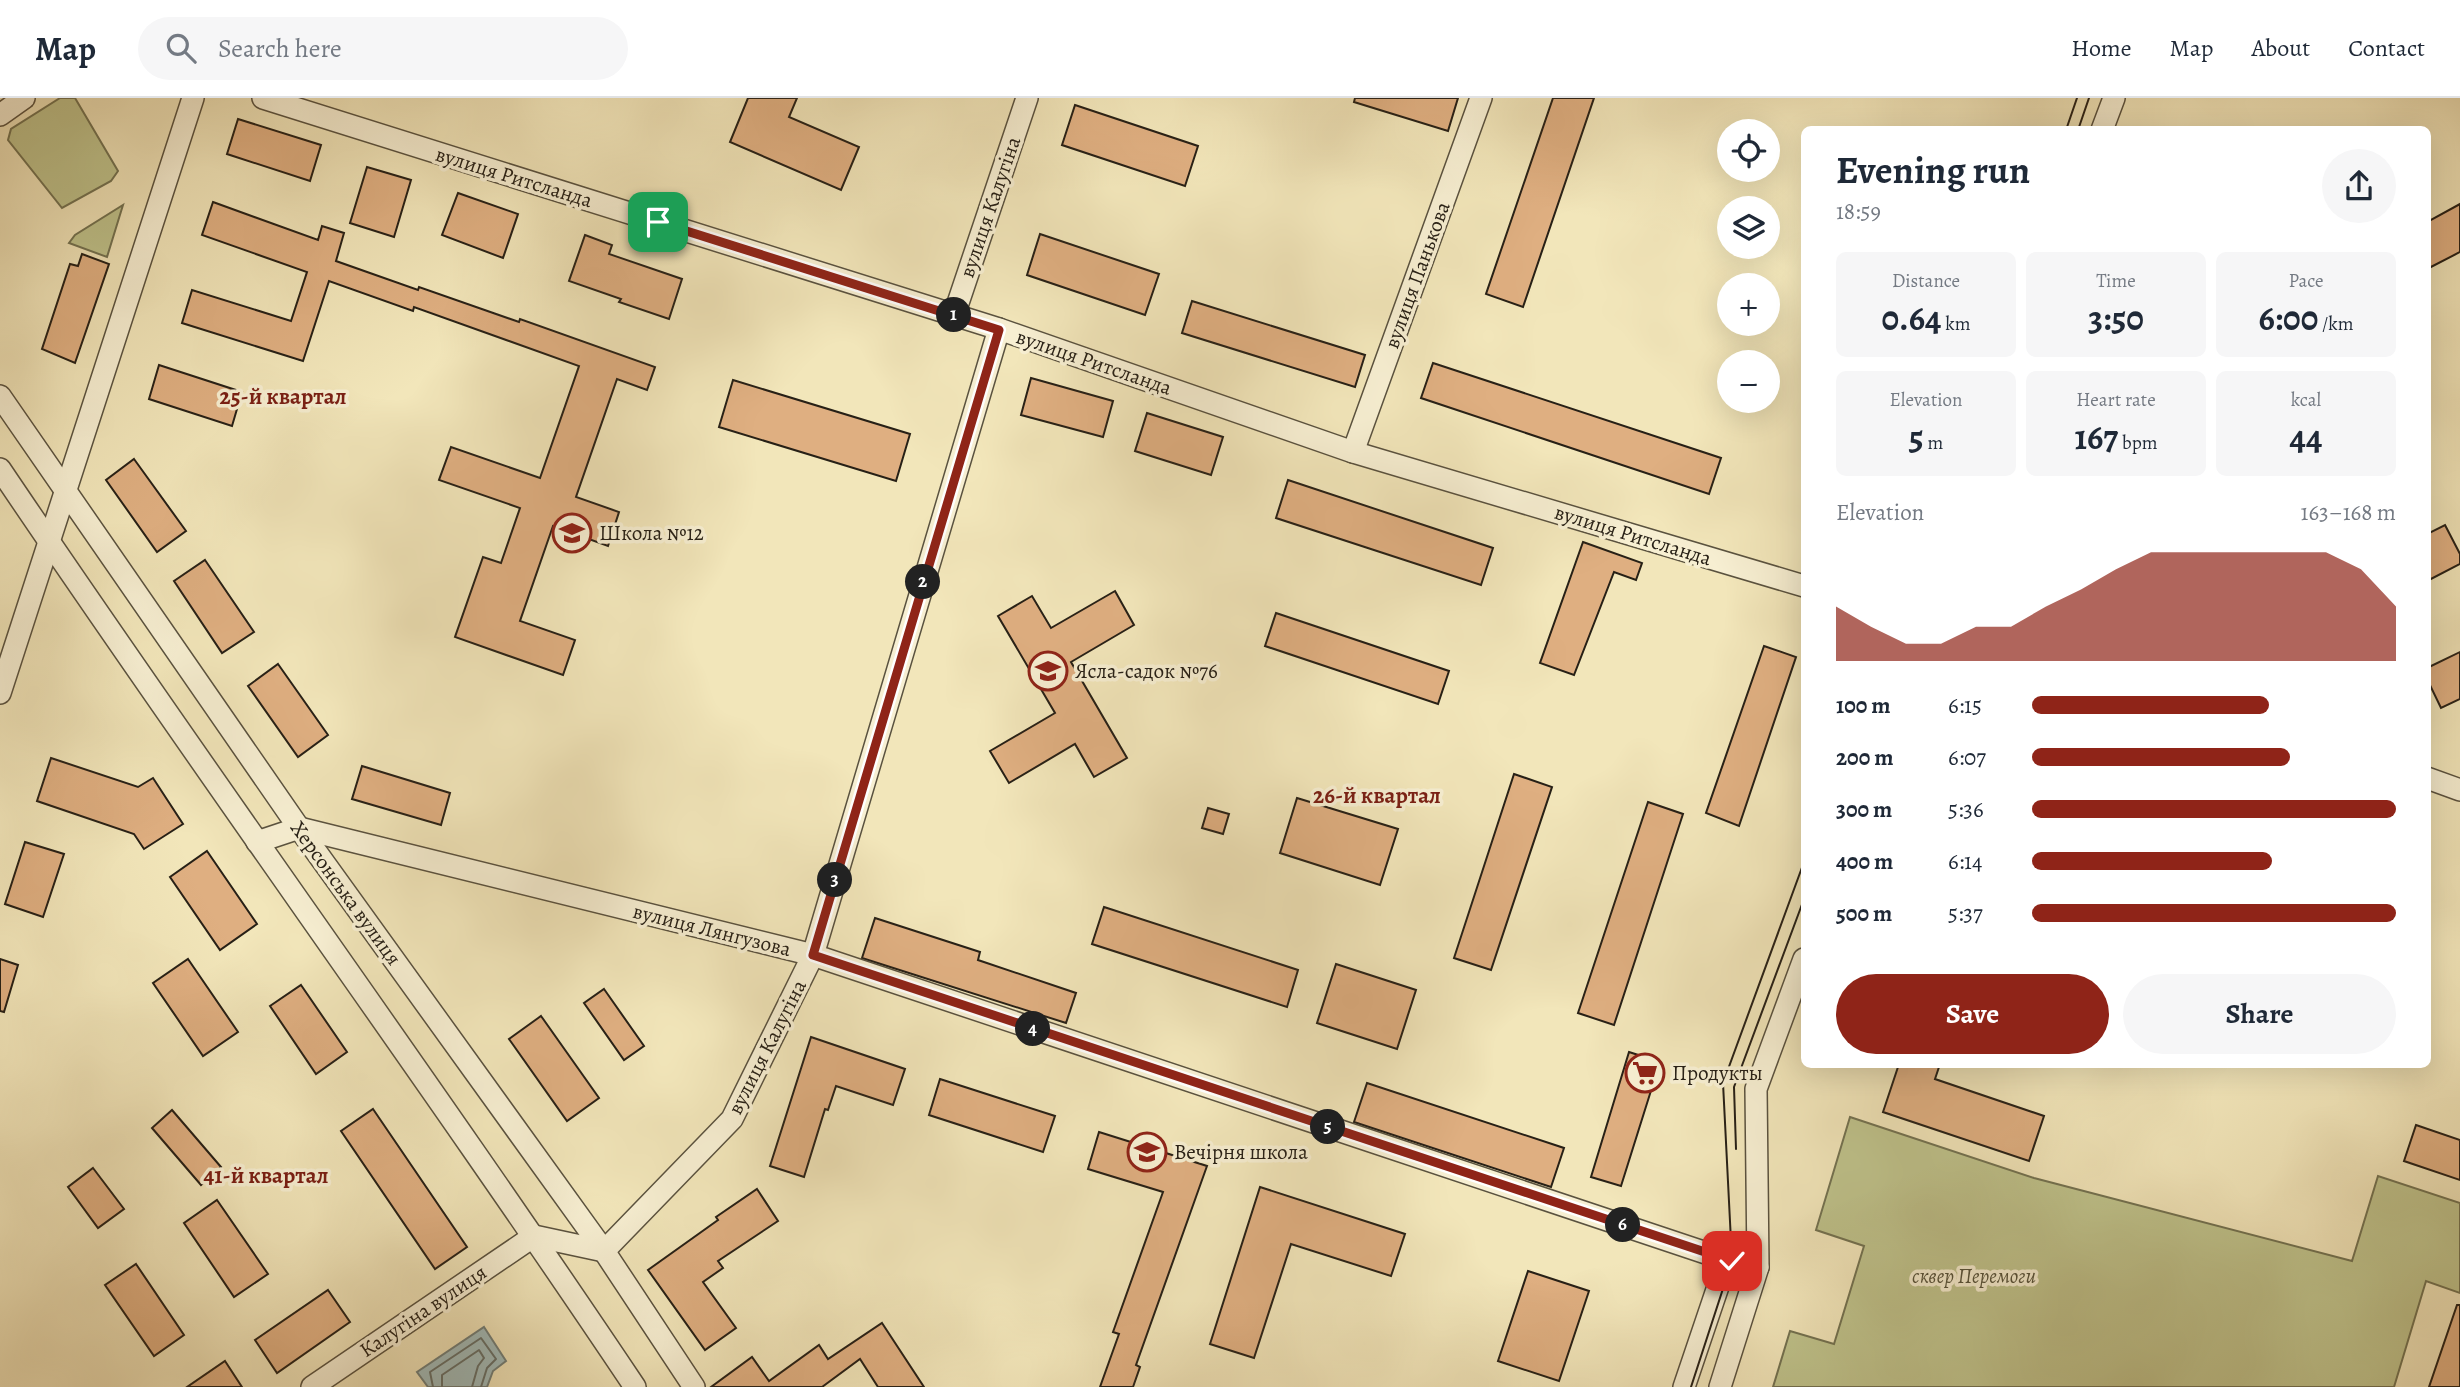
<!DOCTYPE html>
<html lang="en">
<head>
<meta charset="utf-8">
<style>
  body { margin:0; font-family:Alegreya,serif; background:#f6f6f7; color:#1f2937; height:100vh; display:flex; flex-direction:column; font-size:26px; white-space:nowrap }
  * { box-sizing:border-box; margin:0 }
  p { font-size:23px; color:#747a83 }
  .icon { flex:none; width:38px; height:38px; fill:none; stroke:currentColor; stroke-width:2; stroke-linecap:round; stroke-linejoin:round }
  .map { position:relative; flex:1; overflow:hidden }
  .drawer { position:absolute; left:1801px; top:28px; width:630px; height:942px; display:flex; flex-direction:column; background:#fff; border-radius:10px; box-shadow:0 7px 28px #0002 }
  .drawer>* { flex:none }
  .tools { position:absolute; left:1717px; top:21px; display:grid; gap:14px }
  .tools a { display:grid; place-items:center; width:63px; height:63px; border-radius:50%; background:#fff; box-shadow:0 7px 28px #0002; font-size:35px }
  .pin { position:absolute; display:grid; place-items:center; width:60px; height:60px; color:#fff; margin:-30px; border-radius:14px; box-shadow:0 4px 10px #0006 }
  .km { position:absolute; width:35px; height:35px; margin:-18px; border-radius:50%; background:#222; color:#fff; font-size:19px; line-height:35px; text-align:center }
  .round { display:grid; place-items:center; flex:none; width:74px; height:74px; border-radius:37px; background:#f6f6f7 }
  .summary { display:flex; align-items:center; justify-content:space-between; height:119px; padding:0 35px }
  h1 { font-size:38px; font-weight:600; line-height:52px }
  .figures { display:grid; grid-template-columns:repeat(3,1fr); gap:10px; height:119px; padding:7px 35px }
  .figures div { display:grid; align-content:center; border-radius:10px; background:#f6f6f7; text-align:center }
  .figures b { font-size:35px; font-weight:600 }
  .figures small { font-size:19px; font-weight:400 }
  .figures p { font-size:19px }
  .chart { height:196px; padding:14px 35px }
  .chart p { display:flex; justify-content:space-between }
  .chart svg { width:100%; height:126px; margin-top:7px; fill:#8f2418; opacity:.7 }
  .button { display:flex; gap:14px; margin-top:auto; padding:14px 35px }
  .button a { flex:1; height:80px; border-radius:42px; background:#8f2418; color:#fff; font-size:28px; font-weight:600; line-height:80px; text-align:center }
  .button a+a { background:#f6f6f7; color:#1f2937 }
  ul { padding:0 35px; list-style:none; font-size:23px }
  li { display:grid; grid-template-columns:112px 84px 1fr; align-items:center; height:52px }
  li i { height:18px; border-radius:9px; background:#8f2418 }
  header { display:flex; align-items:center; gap:42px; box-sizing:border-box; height:98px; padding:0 35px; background:#fff; border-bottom:2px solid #e0e1e3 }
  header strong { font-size:33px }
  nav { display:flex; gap:38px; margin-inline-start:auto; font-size:24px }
  .search { width:490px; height:63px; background:#f6f6f7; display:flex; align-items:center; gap:18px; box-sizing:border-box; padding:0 24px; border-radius:38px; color:#747a83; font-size:26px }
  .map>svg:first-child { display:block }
  .green { fill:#bfc38c; stroke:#737251; stroke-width:2 }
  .water { fill:#a1bcbb; stroke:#707e79; stroke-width:2 }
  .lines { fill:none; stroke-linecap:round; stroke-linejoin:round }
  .shore { stroke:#646e68; stroke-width:2 }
  .building { fill:#dfaf81; stroke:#272016; stroke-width:2 }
  .minor-casing { stroke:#5a523f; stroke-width:24 }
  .minor { stroke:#f7efd2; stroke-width:21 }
  .tram { stroke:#272016; stroke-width:2 }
  .route-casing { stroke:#fff; stroke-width:14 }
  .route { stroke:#8f2418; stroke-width:9 }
  .labels { text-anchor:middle; stroke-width:7; stroke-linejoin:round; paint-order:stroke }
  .street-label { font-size:21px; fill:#272016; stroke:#f7efd2 }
  .poi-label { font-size:21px; fill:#272016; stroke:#f7efd2; text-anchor:start }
  .park-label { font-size:21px; font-style:italic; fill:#555139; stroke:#f7efd2 }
  .neighbourhood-label { font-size:23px; font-weight:bold; fill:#7a1f14; stroke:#f7efd2 }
</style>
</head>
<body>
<header>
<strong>Map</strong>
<div class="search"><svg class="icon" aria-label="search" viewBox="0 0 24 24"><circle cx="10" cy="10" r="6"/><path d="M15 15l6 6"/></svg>Search here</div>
<nav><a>Home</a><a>Map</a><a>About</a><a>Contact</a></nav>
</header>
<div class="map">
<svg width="2460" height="1289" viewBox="0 0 2460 1289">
  <rect width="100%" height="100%" fill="#f2e6ba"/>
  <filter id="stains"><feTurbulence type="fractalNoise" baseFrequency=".00286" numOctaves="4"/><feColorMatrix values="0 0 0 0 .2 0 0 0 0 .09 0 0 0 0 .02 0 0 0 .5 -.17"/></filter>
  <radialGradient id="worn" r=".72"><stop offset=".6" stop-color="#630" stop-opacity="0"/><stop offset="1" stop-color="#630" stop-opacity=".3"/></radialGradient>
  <g class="green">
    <path d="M 60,0 L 75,0 L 118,73 L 111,83 L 62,110 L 8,42 L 11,31 Z"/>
    <path d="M 123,107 L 107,159 L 69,145 L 75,137 Z"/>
    <path d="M 1850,1019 L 2034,1080 L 2352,1163 L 2378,1078 L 2460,1105 L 2460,1195 L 2426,1183 L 2394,1289 L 1773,1289 L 1790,1233 L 1834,1246 L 1864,1148 L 1816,1132 Z"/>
  </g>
  <path class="water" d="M 484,1229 L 506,1263 L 493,1273 L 487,1289 L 428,1289 L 417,1274 Z"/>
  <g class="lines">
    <g class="shore">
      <path d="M 433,1289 L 430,1274 L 481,1240 L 496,1261 L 487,1270 L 481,1289"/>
      <path d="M 442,1289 L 442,1277 L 479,1252 L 484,1260 L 478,1268 L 472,1289"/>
    </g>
  </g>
  <g class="building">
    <path d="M 748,0 L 797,0 L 789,19 L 859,49 L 841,92 L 730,44 Z"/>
    <path d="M 1355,0 L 1458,0 L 1448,33 L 1354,4 Z"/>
    <path d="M 1553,0 L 1594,0 L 1523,209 L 1486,196 Z"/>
    <path d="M 1075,7 L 1198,48 L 1185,88 L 1062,47 Z"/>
    <path d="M 238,21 L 321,47 L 310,83 L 227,56 Z"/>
    <path d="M 367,69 L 411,82 L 394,139 L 350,125 Z"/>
    <path d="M 458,95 L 518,116 L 503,160 L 442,137 Z"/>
    <path d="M 213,104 L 318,142 L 322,128 L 344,135 L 336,163 L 418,192 L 419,189 L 519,224 L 520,221 L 655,269 L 647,292 L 617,281 L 576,399 L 619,414 L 608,448 L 553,428 L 520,523 L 575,542 L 563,577 L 455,539 L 483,459 L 501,465 L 520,410 L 439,382 L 451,349 L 540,380 L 579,268 L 414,209 L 413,213 L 329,183 L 303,263 L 182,225 L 192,192 L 291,223 L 307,174 L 202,137 Z"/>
    <path d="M 2460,106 L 2460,154 L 2427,171 L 2427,124 Z"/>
    <path d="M 1040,136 L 1159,176 L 1145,217 L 1027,177 Z"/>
    <path d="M 585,137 L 612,147 L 609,156 L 682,181 L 669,221 L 619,204 L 621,201 L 569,183 Z"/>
    <path d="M 82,156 L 109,166 L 75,265 L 42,251 L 70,166 L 78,168 Z"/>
    <path d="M 1192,203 L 1365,257 L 1355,289 L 1182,235 Z"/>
    <path d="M 1433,265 L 1721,360 L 1709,396 L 1421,300 Z"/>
    <path d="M 159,267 L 242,294 L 232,328 L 149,301 Z"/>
    <path d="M 1031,280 L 1113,303 L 1103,339 L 1021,317 Z"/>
    <path d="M 733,282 L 910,336 L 896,383 L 719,329 Z"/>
    <path d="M 1147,315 L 1223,339 L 1211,377 L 1135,353 Z"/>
    <path d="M 134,361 L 186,433 L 157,454 L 106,382 Z"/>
    <path d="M 1288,382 L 1493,450 L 1481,487 L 1276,420 Z"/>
    <path d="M 2445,427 L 2460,456 L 2460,466 L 2427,483 L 2427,436 Z"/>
    <path d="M 1583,444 L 1642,465 L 1636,482 L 1614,474 L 1574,577 L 1540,565 Z"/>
    <path d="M 205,462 L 254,534 L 222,555 L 174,483 Z"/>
    <path d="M 1115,493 L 1134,527 L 1071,564 L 1127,660 L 1094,679 L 1075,646 L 1009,685 L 990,653 L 1055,615 L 998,518 L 1032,498 L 1051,530 Z"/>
    <path d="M 1276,515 L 1449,573 L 1438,606 L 1265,548 Z"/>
    <path d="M 1764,548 L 1796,559 L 1739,728 L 1706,715 Z"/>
    <path d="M 2460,554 L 2460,601 L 2441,610 L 2427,581 L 2427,570 Z"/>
    <path d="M 278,566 L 328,637 L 298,659 L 248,588 Z"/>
    <path d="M 51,660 L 138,689 L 153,680 L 183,726 L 144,751 L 134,736 L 37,703 Z"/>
    <path d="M 362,668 L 450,695 L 441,727 L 352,701 Z"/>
    <path d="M 1514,676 L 1552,689 L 1491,872 L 1454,860 Z"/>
    <path d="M 1297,700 L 1398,731 L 1380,787 L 1280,755 Z"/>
    <path d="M 1648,704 L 1683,716 L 1614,927 L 1578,915 Z"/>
    <path d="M 1208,710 L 1229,716 L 1223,736 L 1202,730 Z"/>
    <path d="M 25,744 L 64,756 L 43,819 L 5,806 Z"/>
    <path d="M 207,753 L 257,826 L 220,852 L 170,779 Z"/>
    <path d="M 1104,809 L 1298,872 L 1287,909 L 1092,846 Z"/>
    <path d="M 875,820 L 980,854 L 978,862 L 1076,895 L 1066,925 L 862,860 Z"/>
    <path d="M 0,861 L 18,867 L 4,914 L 0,913 Z"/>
    <path d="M 188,861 L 238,934 L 203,958 L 153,885 Z"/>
    <path d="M 1336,866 L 1416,892 L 1397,951 L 1317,925 Z"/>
    <path d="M 301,887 L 347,954 L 316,976 L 270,908 Z"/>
    <path d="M 604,891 L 644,948 L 624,962 L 584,905 Z"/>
    <path d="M 541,918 L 599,1000 L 567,1023 L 509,941 Z"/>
    <path d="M 811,939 L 905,971 L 893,1007 L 836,988 L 828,1012 L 825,1011 L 804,1079 L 770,1068 Z"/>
    <path d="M 1629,954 L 1660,964 L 1621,1088 L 1591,1079 Z"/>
    <path d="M 1899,966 L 1940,966 L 1935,981 L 2044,1018 L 2029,1063 L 1883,1014 Z"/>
    <path d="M 940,981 L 1055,1018 L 1043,1054 L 929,1017 Z"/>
    <path d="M 1367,985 L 1564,1050 L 1551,1089 L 1354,1024 Z"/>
    <path d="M 373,1011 L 467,1149 L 435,1171 L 341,1033 Z"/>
    <path d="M 172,1012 L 221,1069 L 201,1087 L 152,1030 Z"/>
    <path d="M 2416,1027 L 2460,1042 L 2460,1082 L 2404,1063 Z"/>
    <path d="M 1099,1034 L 1207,1068 L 1136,1267 L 1140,1269 L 1133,1289 L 1100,1289 L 1119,1236 L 1113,1234 L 1163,1094 L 1088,1071 Z"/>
    <path d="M 93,1070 L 124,1111 L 98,1130 L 68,1089 Z"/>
    <path d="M 1260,1089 L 1405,1136 L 1391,1178 L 1291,1146 L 1254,1260 L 1210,1246 Z"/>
    <path d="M 757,1091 L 778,1123 L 718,1163 L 723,1170 L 703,1184 L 736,1230 L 705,1252 L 648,1172 L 718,1122 L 716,1119 Z"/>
    <path d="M 217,1102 L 268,1176 L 234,1199 L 184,1125 Z"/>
    <path d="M 136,1166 L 184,1237 L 154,1258 L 105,1187 Z"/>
    <path d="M 1528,1173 L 1589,1193 L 1559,1283 L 1498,1263 Z"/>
    <path d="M 328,1192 L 350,1224 L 277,1275 L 255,1242 Z"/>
    <path d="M 2457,1207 L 2460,1207 L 2460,1289 L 2429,1289 Z"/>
    <path d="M 882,1225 L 924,1289 L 878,1289 L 860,1261 L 822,1289 L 711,1289 L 752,1259 L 769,1283 L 819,1247 L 828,1261 Z"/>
    <path d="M 225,1263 L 242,1289 L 187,1289 Z"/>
  </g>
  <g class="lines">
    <defs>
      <g id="minor">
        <path d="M 263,0 L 999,231 L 1353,354 L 1804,488"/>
        <path d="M 0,17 L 24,0"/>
        <path d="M 2102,32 L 2114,0"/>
        <path d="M 954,217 L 1027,0"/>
        <path d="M 0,298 L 299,730 L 604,1153 L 694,1289"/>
        <path d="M 1353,354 L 1481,0"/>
        <path d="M 0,371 C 208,680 428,980 635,1289"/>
        <path d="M 0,595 L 193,0"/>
        <path d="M 2427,680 L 2460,692"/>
        <path d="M 257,744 L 299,730 L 813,857 L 1727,1162 L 1758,1169"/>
        <path d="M 312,1289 L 534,1138 L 604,1153 L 732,1021 L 813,857 L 999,231"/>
        <path d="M 1684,1289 L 1727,1162"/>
        <path d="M 1720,1289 L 1758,1169 L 1756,991 L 1804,861"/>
      </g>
    </defs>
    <use href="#minor" class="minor-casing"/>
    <use href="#minor" class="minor"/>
    <g class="tram">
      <path d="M 2066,32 L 2077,0"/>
      <path d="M 2078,32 L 2089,0"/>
      <path d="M 1736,1051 L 1734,989 L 1804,801"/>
      <path d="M 1691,1289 L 1732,1163 L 1723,985 L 1804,764"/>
    </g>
  </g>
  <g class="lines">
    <defs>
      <path id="route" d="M 658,124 L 999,232 L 813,857 L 1732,1163"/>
    </defs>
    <use href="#route" class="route-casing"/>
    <use href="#route" class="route"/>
  </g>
  <defs>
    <symbol id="school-ring" viewBox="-11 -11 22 22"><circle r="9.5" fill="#f7efd2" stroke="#8f2418" stroke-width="1.5"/><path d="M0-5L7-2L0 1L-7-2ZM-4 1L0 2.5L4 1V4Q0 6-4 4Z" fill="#8f2418"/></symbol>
    <symbol id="supermarket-ring" viewBox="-11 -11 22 22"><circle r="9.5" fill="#f7efd2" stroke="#8f2418" stroke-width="1.5"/><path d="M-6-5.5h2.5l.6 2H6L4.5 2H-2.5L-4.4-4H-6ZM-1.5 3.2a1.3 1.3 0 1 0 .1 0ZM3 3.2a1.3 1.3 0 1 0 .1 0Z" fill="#8f2418"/></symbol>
  </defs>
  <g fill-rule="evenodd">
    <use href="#school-ring" x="550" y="413" width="44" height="44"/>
    <use href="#school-ring" x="1026" y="551" width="44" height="44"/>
    <use href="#supermarket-ring" x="1623" y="953" width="44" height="44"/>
    <use href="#school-ring" x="1125" y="1032" width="44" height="44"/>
  </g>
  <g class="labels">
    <g class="street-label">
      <text transform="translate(514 79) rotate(17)" y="7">вулиця Ритсланда</text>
      <text transform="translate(990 109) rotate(-71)" y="7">вулиця Калугіна</text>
      <text transform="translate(1417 177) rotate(-70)" y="7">вулиця Панькова</text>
      <text transform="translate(1094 264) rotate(19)" y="7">вулиця Ритсланда</text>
      <text transform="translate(1633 437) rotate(17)" y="7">вулиця Ритсланда</text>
      <text transform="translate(346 795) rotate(54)" y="7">Херсонська вулиця</text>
      <text transform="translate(712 832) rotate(14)" y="7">вулиця Лянгузова</text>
      <text transform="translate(767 949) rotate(-63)" y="7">вулиця Калугіна</text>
      <text transform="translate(423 1213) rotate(-34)" y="7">Калугіна вулиця</text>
    </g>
    <g class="poi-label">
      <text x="599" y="442">Школа №12</text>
      <text x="1075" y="580">Ясла-садок №76</text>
      <text x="1672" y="982">Продукты</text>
      <text x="1174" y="1061">Вечірня школа</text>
    </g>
    <g class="park-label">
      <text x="1974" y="1185">сквер Перемоги</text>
    </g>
    <g class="neighbourhood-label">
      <text x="283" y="306">25-й квартал</text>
      <text x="1377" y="705">26-й квартал</text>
      <text x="266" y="1085">41-й квартал</text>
    </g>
  </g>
  <rect width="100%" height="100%" filter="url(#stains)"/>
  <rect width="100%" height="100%" fill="url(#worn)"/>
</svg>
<div class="tools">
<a><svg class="icon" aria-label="locate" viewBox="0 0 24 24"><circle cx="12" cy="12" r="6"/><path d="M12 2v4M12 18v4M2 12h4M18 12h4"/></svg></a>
<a><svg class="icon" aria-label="layers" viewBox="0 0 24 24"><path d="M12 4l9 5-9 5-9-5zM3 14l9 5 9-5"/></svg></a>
<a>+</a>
<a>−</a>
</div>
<div class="pin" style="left:658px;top:124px;background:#1e9e55"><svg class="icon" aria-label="arrive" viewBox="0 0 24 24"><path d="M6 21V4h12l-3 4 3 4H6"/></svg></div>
<div class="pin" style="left:1732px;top:1163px;background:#d93025"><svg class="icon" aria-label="check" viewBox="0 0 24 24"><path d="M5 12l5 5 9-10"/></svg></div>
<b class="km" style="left:954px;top:217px">1</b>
<b class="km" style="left:923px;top:484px">2</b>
<b class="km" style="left:835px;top:782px">3</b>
<b class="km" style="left:1033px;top:931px">4</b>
<b class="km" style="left:1328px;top:1029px">5</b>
<b class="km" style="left:1623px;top:1127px">6</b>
<section class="drawer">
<div class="summary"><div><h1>Evening run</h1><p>18:59</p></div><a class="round"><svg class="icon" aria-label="share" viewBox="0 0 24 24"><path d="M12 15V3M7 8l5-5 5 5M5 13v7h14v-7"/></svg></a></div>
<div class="figures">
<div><p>Distance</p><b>0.64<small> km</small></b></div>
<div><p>Time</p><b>3:50</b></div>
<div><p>Pace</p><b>6:00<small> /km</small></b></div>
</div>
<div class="figures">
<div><p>Elevation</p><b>5<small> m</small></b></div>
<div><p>Heart rate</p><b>167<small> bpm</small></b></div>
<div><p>kcal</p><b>44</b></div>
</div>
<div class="chart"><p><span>Elevation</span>163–168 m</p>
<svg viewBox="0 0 160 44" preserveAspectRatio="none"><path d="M0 44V25L10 32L20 38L30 38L40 32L50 32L60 25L70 19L80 12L90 6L100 6L110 6L120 6L130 6L140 6L150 12L160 25V44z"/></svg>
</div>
<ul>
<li><b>100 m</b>6:15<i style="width:65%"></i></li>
<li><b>200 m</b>6:07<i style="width:71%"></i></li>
<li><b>300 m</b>5:36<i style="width:100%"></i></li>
<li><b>400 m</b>6:14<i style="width:66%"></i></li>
<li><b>500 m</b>5:37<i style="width:100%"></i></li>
</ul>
<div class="button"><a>Save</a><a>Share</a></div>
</section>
</div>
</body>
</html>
